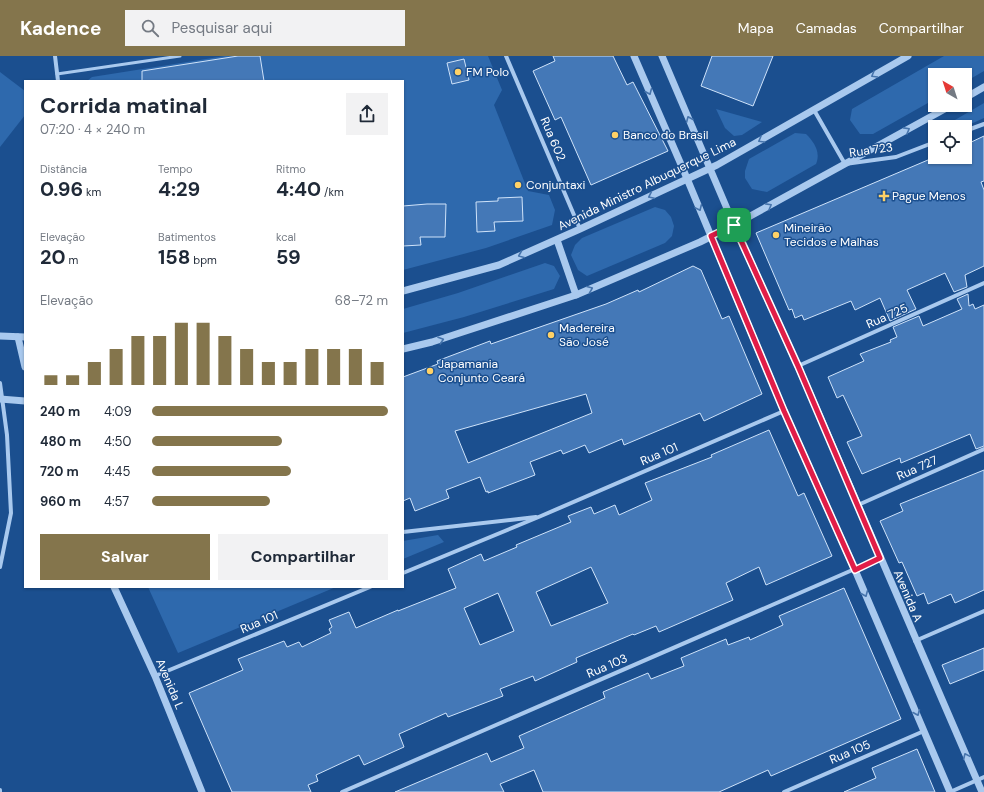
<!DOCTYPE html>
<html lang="pt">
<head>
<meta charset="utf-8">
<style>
  body { margin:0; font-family:"DM Sans",sans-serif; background:#f2f2f3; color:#1f2937; height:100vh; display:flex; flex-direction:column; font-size:15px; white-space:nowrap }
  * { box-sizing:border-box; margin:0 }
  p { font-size:13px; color:#747a83 }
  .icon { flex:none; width:22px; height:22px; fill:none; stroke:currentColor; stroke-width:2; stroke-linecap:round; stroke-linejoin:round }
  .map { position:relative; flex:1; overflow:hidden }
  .side { position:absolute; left:24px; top:24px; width:380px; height:508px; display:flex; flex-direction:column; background:#fff; border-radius:0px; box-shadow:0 1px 3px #0004 }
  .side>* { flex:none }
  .needle { width:26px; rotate:321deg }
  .fabs { position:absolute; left:928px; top:12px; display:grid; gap:8px }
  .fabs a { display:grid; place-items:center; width:44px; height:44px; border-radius:0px; background:#fff; box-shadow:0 1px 3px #0004; font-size:20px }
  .pin { position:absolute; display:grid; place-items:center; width:34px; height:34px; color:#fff; margin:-17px; border-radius:8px; box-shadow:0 2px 6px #0006 }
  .round { display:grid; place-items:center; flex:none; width:42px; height:42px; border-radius:0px; background:#f2f2f3 }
  .overview { display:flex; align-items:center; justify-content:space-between; height:68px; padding:0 16px }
  h1 { font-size:22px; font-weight:700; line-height:30px }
  .figures { display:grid; grid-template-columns:repeat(3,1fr); gap:6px; height:68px; padding:4px 16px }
  .figures div { display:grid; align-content:center }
  .figures b { font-size:20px; font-weight:700 }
  .figures small { font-size:11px; font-weight:400 }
  .figures p { font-size:11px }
  .chart { height:112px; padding:8px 16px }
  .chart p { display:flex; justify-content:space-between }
  .chart svg { width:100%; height:72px; margin-top:4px; stroke:#84754c; stroke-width:6 }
  .action { display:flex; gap:8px; margin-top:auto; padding:8px 16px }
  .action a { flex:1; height:46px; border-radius:0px; background:#84754c; color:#fff; font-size:16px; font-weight:700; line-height:46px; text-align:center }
  .action a+a { background:#f2f2f3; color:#1f2937 }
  ul { padding:0 16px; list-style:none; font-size:13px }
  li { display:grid; grid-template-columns:64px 48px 1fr; align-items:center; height:30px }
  li i { height:10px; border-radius:5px; background:#84754c }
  header { display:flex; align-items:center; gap:24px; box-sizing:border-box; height:56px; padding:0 20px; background:#84754c; color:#fff }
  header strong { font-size:19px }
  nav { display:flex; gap:22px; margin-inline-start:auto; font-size:14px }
  .search { width:280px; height:36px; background:#f2f2f3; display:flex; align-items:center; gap:10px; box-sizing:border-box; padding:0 14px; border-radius:0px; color:#747a83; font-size:15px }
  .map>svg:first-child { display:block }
  .green { fill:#2e69ad }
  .building { fill:#4478b7; stroke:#cfe3fa; fill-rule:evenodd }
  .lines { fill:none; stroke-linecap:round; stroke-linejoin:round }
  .service { stroke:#a9c9ee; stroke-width:3 }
  .minor { stroke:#a9c9ee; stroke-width:4 }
  .tertiary { stroke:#a9c9ee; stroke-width:7 }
  .oneway { stroke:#4674ac }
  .route-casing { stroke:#fff; stroke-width:8 }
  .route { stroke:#e11d48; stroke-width:5 }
  .poi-dot { fill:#ffd166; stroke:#1b4f8f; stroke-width:1.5 }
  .labels { text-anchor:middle; stroke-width:3; stroke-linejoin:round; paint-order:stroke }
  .poi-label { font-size:12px; fill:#fff; stroke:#1b4f8f; text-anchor:start }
  .street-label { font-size:12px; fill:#fff; stroke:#1b4f8f }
</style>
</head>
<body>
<header>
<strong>Kadence</strong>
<div class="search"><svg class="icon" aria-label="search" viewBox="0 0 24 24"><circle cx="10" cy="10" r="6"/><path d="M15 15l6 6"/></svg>Pesquisar aqui</div>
<nav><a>Mapa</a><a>Camadas</a><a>Compartilhar</a></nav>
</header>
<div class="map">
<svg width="984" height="736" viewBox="0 0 984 736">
  <rect width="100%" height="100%" fill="#1b4f8f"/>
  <g class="green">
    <path d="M 225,0 L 488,0 L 502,34 L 494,49 L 528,135 L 549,139 L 555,154 L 552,169 L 486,192 L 403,214 L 403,25 L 87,25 L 92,21 Z"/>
    <path d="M 944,0 L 984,0 L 984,15 L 965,26 L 965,19 L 935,19 L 935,43 L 873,78 L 860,78 L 850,64 L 852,53 Z"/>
    <path d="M 0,16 L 25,35 L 25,59 L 0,91 Z"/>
    <path d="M 984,47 L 984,62 L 964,71 L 943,71 Z"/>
    <path d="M 716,53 L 762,66 L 742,79 L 734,80 L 725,72 Z"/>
    <path d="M 795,77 L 806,78 C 814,86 821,96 816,108 L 767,136 L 752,133 L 745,122 L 745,115 L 749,103 Z"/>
    <path d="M 655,151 L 665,154 L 671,161 L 674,170 L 672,180 L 665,187 L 587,220 L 578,214 L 571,199 L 575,189 L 582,182 Z"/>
    <path d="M 545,207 L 554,210 L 560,220 L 554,233 L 464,261 L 403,277 L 403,253 L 458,237 Z"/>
    <path d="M 438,479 L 444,486 L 403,503 L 403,485 Z"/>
    <path d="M 148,531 L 336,531 L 178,597 Z"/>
  </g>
  <g class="building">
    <path d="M 238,0 L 260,0 L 264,25 L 142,25 L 142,15 Z"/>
    <path d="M 553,0 L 613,0 L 627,29 L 633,26 L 668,95 L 591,129 L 561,61 L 555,64 L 533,15 L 555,5 Z"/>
    <path d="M 712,0 L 773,0 L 753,50 L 701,30 Z"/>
    <path d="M 464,3 L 469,24 L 452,28 L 447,7 Z"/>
    <path d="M 984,80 L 984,125 L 981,126 L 984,134 L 984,210 L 965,219 L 967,231 L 954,236 L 945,217 L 907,234 L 916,253 L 890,265 L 880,242 L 855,254 L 851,245 L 804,264 L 802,259 L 795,262 L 792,253 L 789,254 L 756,177 L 935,101 L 965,101 L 965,89 Z"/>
    <path d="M 522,141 L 523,165 L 494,166 L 495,175 L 477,176 L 476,146 L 498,145 L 498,142 Z"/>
    <path d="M 427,148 L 446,148 L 445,181 L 420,181 L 421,189 L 403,190 L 403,150 Z"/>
    <path d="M 693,210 L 701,214 L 722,263 L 729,260 L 762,338 L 704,365 L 700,357 L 624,389 L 622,383 L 589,397 L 585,389 L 563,398 L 561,394 L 530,406 L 535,419 L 488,437 L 488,435 L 486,436 L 480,421 L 446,434 L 449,442 L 415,455 L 410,442 L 403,445 L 403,321 L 438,308 L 437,305 L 490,285 L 491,288 L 606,248 L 638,234 L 639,236 ZM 586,338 L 592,357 L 468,407 L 455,375 Z"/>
    <path d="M 968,238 L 969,250 L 973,248 L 975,253 L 984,249 L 984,390 L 976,393 L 970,378 L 901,407 L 900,402 L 862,418 L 847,386 L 862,380 L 843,339 L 837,342 L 828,321 L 864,305 L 860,298 L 891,286 L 890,284 L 897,281 L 893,271 L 919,260 L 923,270 L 962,253 L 957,243 Z"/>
    <path d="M 769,374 L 798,440 L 804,437 L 832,500 L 766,529 L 759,511 L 726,527 L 733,544 L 659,576 L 656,570 L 634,579 L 633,578 L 576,602 L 577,606 L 535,625 L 533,620 L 500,633 L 503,640 L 448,661 L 446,657 L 399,678 L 404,691 L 364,709 L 359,699 L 316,719 L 318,725 L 308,729 L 311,736 L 232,736 L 189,637 L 243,614 L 238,603 L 284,585 L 287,591 L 299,586 L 302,591 L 331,577 L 329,573 L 332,571 L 329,564 L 349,556 L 356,572 L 398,554 L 398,555 L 456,532 L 448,513 L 481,498 L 484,505 L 517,491 L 516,489 L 571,466 L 568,460 L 591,451 L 594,458 L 615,449 L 619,459 L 652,444 L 645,427 L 712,401 L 711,399 ZM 591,511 L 608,547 L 551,570 L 536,536 ZM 498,537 L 514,575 L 480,589 L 464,552 Z"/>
    <path d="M 984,414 L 984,534 L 955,547 L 951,538 L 928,548 L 924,537 L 917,540 L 902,506 L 899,507 L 880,465 L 903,455 L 900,448 Z"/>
    <path d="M 844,532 L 901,663 L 771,720 L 768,714 L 719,736 L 543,736 L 534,714 L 500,728 L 504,736 L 395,736 L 487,697 L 491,706 L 524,692 L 519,680 L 605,642 L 603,636 L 648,617 L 651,623 L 684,610 L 681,602 L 726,583 L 728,589 L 749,581 L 750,584 L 783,569 L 779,560 Z"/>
    <path d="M 984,592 L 984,614 L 950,628 L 942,609 Z"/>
    <path d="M 917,693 L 935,736 L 844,736 L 876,722 L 872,712 Z"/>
  </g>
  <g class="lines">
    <path class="service" d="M 57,18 L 180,0"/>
    <g class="minor">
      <path d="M 55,0 L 58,25"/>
      <path d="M 506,0 L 580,173"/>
      <path d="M 814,54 L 845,108 L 896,101 L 935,86"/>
      <path d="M 965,75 L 984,68"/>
      <path d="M 798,310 L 984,227"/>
      <path d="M 0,327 L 7,379 L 11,457 L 0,511"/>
      <path d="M 858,449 L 984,393"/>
      <path d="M 403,476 L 536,461"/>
      <path d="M 403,517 L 541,460 L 784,355"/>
      <path d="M 915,585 L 984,555"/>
      <path d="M 155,620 L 370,531"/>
      <path d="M 0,734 L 0,736"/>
      <path d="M 342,736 L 880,502"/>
      <path d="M 784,736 L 924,675"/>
      <path d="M 950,736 L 984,721"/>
    </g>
    <g class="tertiary">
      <path d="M 634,0 L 683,113 L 784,355 L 855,514 L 950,736"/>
      <path d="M 662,0 L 734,169 L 798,310 L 982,736"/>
      <path d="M 965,42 L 984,31"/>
      <path d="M 557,184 L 576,239"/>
      <path d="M 403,235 L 499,209 L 580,173 L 717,109 L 908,0"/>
      <path d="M 0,280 L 25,281"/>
      <path d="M 18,281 L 25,311"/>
      <path d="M 403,293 L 432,286 L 576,239 L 700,186 L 734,169 L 952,49"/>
      <path d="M 0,343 L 25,345"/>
      <path d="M 114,531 L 155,620 L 202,736"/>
    </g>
  </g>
  <defs><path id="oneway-chevron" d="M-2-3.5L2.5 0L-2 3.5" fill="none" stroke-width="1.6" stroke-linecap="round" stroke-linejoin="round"/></defs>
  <g class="oneway">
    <use href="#oneway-chevron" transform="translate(874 19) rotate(150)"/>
    <use href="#oneway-chevron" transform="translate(649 36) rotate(67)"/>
    <use href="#oneway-chevron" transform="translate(689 63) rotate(-113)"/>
    <use href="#oneway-chevron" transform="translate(907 74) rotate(-29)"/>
    <use href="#oneway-chevron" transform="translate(761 84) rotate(151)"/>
    <use href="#oneway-chevron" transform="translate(651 140) rotate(155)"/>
    <use href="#oneway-chevron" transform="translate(769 150) rotate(-29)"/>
    <use href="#oneway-chevron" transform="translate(699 152) rotate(66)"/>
    <use href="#oneway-chevron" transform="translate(521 199) rotate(157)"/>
    <use href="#oneway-chevron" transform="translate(590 233) rotate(-23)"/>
    <use href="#oneway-chevron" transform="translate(441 284) rotate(-18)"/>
    <use href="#oneway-chevron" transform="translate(865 538) rotate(67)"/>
    <use href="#oneway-chevron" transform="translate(917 657) rotate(67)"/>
    <use href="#oneway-chevron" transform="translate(966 700) rotate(-114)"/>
  </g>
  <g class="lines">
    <defs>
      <path id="route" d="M 734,169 L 798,310 L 880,502 L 855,514 L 784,355 L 711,180 Z"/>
    </defs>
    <use href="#route" class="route-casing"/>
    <use href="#route" class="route"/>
  </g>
  <g class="poi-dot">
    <circle cx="458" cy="16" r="4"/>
    <circle cx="615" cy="79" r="4"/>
    <circle cx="518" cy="129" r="4"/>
    <path d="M882 134h4v4h4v4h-4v4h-4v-4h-4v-4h4z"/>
    <circle cx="776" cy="179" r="4"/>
    <circle cx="551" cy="279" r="4"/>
    <circle cx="430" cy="315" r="4"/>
  </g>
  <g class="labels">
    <g class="poi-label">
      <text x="466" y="20">FM Polo</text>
      <text x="623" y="83">Banco do Brasil</text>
      <text x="526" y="133">Conjuntaxi</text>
      <text x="892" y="144">Pague Menos</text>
      <text x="784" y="176">Mineirão<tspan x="784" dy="14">Tecidos e Malhas</tspan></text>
      <text x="559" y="276">Madereira<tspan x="559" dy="14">São José</tspan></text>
      <text x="438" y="312">Japamania<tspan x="438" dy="14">Conjunto Ceará</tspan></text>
    </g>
    <g class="street-label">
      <text transform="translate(553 83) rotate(67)" y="4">Rua 602</text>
      <text transform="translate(871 94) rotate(-8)" y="4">Rua 723</text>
      <text transform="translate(647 128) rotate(-26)" y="4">Avenida Ministro Albuquerque Lima</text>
      <text transform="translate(887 260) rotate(-24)" y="4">Rua 725</text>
      <text transform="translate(659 398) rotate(-23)" y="4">Rua 101</text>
      <text transform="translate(917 412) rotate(-24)" y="4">Rua 727</text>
      <text transform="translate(908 540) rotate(67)" y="4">Avenida A</text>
      <text transform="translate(259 566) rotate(-23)" y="4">Rua 101</text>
      <text transform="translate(607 610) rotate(-23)" y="4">Rua 103</text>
      <text transform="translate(170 628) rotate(67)" y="4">Avenida L</text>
      <text transform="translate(850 696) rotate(-23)" y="4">Rua 105</text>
    </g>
  </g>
</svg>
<div class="fabs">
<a><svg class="needle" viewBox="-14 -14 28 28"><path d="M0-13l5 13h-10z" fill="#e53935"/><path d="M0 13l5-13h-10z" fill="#747a83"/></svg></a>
<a><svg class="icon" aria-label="locate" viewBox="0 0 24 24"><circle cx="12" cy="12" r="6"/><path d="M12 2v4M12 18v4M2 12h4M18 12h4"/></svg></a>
</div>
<div class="pin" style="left:734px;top:169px;background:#1e9e55"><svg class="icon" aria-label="arrive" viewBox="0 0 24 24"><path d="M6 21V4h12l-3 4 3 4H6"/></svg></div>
<section class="side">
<div class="overview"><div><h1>Corrida matinal</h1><p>07:20 · 4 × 240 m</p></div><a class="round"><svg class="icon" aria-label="share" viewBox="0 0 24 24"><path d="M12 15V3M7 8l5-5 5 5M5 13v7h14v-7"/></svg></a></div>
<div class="figures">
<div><p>Distância</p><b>0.96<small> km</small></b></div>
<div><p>Tempo</p><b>4:29</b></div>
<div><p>Ritmo</p><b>4:40<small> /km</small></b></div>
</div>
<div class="figures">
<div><p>Elevação</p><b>20<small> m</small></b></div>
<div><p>Batimentos</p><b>158<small> bpm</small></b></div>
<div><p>kcal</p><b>59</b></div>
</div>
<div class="chart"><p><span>Elevação</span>68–72 m</p>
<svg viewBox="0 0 160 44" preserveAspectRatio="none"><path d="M5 44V38M15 44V38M25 44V30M35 44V22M45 44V14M55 44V14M65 44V6M75 44V6M85 44V14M95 44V22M105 44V30M115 44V30M125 44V22M135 44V22M145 44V22M155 44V30"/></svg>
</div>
<ul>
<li><b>240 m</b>4:09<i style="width:100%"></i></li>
<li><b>480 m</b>4:50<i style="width:55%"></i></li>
<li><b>720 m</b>4:45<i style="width:59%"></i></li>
<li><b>960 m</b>4:57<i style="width:50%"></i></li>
</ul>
<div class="action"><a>Salvar</a><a>Compartilhar</a></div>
</section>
</div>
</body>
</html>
